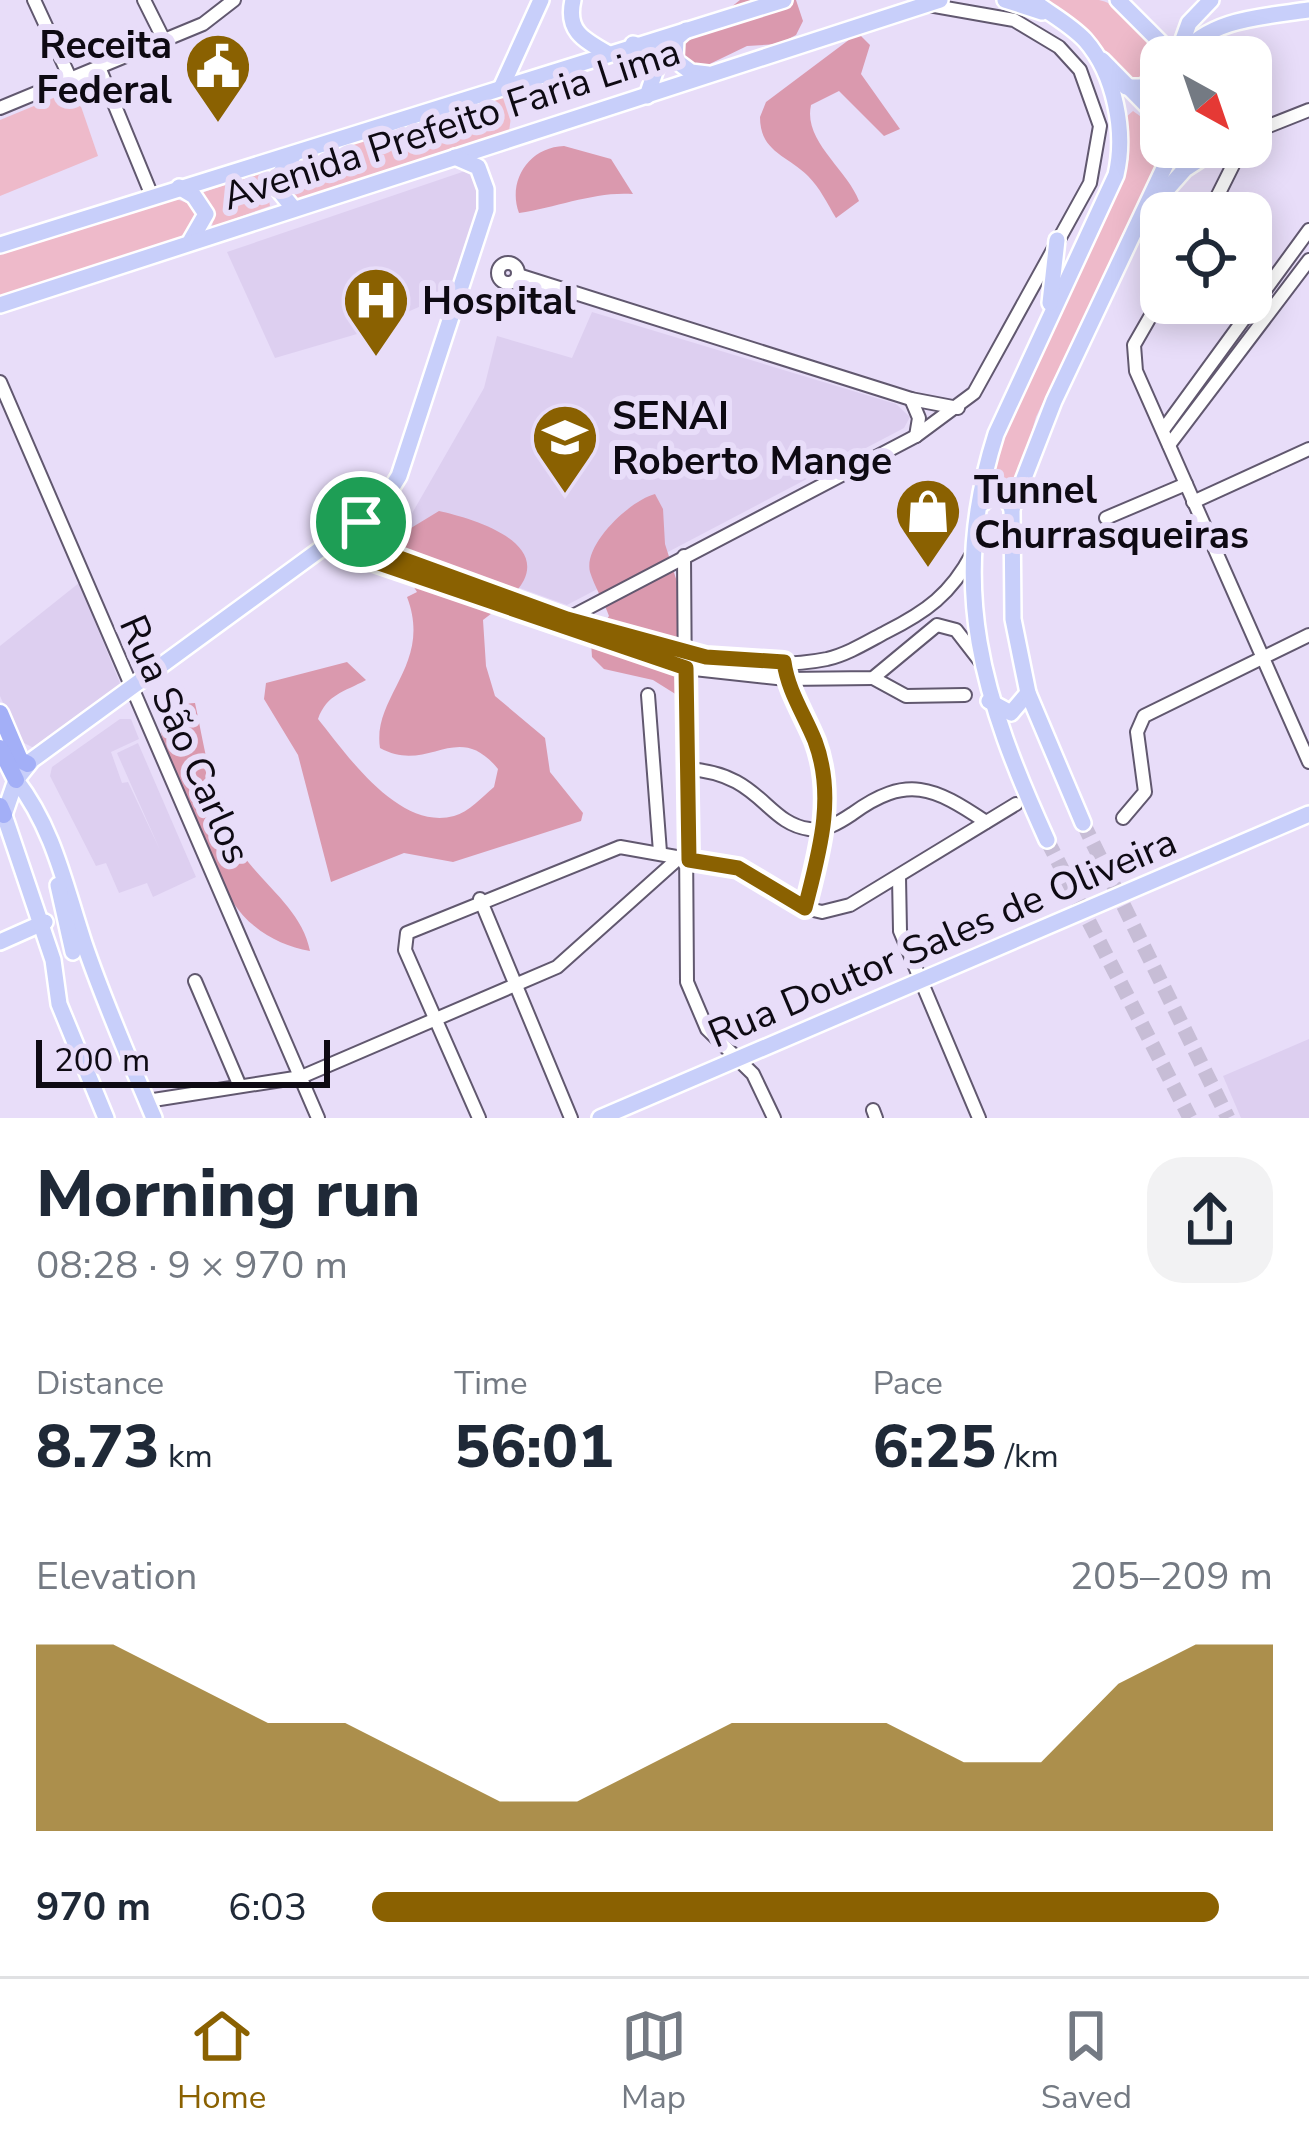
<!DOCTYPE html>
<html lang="en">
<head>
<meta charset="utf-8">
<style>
  body { margin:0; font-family:"Nunito Sans",sans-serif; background:#f2f2f3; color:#1f2937; height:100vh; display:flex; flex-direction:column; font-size:45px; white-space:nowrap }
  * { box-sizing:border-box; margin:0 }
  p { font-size:39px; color:#747a83 }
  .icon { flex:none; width:66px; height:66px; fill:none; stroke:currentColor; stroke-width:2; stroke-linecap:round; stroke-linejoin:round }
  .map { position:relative; height:1118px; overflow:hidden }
  .side { display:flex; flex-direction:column; background:#fff; flex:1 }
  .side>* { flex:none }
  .needle { width:78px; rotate:140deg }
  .controls { position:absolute; left:1140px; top:36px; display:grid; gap:24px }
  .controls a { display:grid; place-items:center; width:132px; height:132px; border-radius:24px; background:#fff; box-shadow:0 6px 30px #0003; font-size:60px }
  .scale { position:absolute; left:36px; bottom:30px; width:294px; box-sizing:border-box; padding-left:12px; border:6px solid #0e0a13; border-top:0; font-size:33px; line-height:42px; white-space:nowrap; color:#0e0a13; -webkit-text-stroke:9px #e8ddf9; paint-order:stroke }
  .pin { position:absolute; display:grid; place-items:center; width:102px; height:102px; color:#fff; margin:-51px; border:6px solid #fff; border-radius:50%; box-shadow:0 3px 12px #0007 }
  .round { display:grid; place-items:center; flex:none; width:126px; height:126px; border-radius:36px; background:#f2f2f3 }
  .overview { display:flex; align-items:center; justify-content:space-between; height:204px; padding:0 36px }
  h1 { font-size:66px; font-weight:800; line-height:90px }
  .stats { display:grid; grid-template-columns:repeat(3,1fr); gap:18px; height:204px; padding:12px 36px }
  .stats div { display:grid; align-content:center }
  .stats b { font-size:60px; font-weight:800 }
  .stats small { font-size:33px; font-weight:400 }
  .stats p { font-size:33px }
  .chart { height:336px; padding:24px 36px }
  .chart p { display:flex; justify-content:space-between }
  .chart svg { width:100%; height:216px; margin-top:12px; fill:#8a6101; opacity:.7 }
  ul { padding:0 36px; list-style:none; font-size:39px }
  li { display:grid; grid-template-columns:192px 144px 1fr; align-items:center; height:90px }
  li i { height:30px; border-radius:15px; background:#8a6101 }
  .tabs { display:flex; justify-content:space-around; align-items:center; height:168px; border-top:3px solid #e0e1e3; background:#fff; font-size:33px; color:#747a83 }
  .tabs a { display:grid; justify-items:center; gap:6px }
  .tabs .selected { color:#8a6101 }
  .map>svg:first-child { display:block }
  .built { fill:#ddcff0 }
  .green { fill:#eebaca }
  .forest { fill:#da99ae }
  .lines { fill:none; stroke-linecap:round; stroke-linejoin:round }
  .major-tunnel { stroke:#c7bdd6; stroke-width:15; stroke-dasharray:15 8; stroke-linecap:butt }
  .minor-casing { stroke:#61586f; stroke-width:16 }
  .major-casing { stroke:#fff; stroke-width:20 }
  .highway-casing { stroke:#fff; stroke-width:21 }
  .minor { stroke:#fff; stroke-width:12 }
  .major { stroke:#c8cffa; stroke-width:15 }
  .highway { stroke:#a3aff7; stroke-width:16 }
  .route-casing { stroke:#fff; stroke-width:24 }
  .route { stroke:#8a6101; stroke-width:15 }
  .labels { text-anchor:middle; stroke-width:12; stroke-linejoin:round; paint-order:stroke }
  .poi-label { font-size:39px; font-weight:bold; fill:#0e0a13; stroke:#e8ddf9; text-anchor:start }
  .street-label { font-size:39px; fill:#0e0a13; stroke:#e8ddf9 }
</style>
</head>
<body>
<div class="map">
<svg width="1309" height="1118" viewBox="0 0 1309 1118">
  <rect width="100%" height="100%" fill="#e8ddf9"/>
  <g class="built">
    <path d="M 474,168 L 483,197 L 451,293 L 357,334 L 275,358 L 227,252 Z"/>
    <path d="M 592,312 L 896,404 L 910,417 L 904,428 L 567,605 L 395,543 L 484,388 L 497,336 L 572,358 Z"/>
    <path d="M 79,583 L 124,693 L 38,750 L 20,741 L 0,696 L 0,646 Z"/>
    <path d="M 120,719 L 131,719 L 139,739 L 111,752 L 122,783 L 128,782 L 160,850 L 117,753 L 138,743 L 196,877 L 153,897 L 147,883 L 119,893 L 106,863 L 96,866 L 50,776 L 52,767 Z"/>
    <path d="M 1309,1039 L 1309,1118 L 1241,1118 L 1223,1076 Z"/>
  </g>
  <g class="green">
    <path d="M 1042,0 C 1059,0 1082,0 1099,0 C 1129,6 1164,50 1146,78 L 1131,82 L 1086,33 Z"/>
    <path d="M 75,89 L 98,156 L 0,196 L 0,120 Z"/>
    <path d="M 515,90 L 509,131 L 298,199 L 281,184 L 297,160 Z"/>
    <path d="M 1133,111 L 1161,131 L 1164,147 L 1036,417 L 1014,493 L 985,480 L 1014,398 L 1129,159 L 1126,117 Z"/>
    <path d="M 264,172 L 270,206 L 212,227 L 214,209 L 201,193 Z"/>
    <path d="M 174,198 L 195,206 L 195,221 L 184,237 L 0,298 L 0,252 Z"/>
  </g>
  <g class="forest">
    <path d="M 740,0 L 796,0 L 803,21 L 796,35 L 779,44 L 747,46 L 691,73 L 666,54 L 673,40 L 715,20 Z"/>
    <path d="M 858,33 L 870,45 L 861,74 L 900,129 L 884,136 L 839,91 L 811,105 C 803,141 847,169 859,201 L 836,218 C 827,203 820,188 808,176 C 787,155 760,152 760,117 L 766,102 Z"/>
    <path d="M 564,146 L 611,159 L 633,194 C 596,191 558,207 519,213 C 507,181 529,147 564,146 Z"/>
    <path d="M 655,494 L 663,509 L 665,544 L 684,604 L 685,700 L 653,680 L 604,669 L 592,657 L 591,642 L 609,616 C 604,602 594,585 590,572 C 583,544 631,500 655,494 Z"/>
    <path d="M 439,511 C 466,517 544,538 524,580 C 516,596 497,609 483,620 L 486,666 L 495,696 L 545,738 L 550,772 L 583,813 L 581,821 L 453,862 L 404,853 L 331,882 L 298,755 L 264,699 L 266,683 L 347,662 L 366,680 C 344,692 327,694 318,719 C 347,755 399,831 454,816 C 469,812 482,797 494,787 L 498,769 C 457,718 429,775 380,748 C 372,696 433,665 407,597 L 417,592 L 393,554 L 411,528 Z"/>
    <path d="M 195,703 C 205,749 211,795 232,837 C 253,880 301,904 310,951 C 289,947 269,939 252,924 C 215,893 171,779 161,732 C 168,713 174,704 195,703 Z"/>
  </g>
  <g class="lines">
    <g class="major-tunnel">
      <path d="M 1083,823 L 1228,1118"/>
      <path d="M 1047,840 L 1190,1118"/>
    </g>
    <defs>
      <g id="minor">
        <path d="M 34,0 L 71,80"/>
        <path d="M 144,0 L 164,40"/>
        <path d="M 99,67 L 152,196"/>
        <path d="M 0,108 L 203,24 L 234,0"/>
        <path d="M 1251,133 L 1309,110"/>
        <path d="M 1209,213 L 1242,147"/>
        <circle cx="508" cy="273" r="10"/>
        <path d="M 518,275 L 911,399 L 958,408"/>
        <path d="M 1161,298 L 1134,345 L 1136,371 L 1309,762"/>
        <path d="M 0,382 L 318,1118"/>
        <path d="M 911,399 L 919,418 L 916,436"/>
        <path d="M 1163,430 L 1309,230"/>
        <path d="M 1169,445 L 1309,260"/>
        <path d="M 1193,502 L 1309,449"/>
        <path d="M 1106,518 L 1186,484"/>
        <path d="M 360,522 C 392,568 454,578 504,596 C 601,631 723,680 827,659 C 848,654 867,642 886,632 C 926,612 951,594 972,554"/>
        <path d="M 343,538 L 371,561 L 685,668 L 786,679 L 873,678 L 937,625 L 956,630 L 980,661"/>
        <path d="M 684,556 L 687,982 L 707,1029 L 753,1074 L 774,1118"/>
        <path d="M 567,619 L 916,436 L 974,393 L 1090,183 L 1100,126 L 1080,70 L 1059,47 L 1014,20 L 929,5"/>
        <path d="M 785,673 C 791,697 807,719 815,742 C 836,799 819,853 805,908"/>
        <path d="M 873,678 L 906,696 L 965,695"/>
        <path d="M 648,695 L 660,852"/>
        <path d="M 687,769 C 761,773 765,823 809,829 C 824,832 840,822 852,814 C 907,774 934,787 986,822"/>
        <path d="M 1123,818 L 1145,792 L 1137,732 L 1144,716 L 1309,635"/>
        <path d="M 899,877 L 900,931 L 979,1118"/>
        <path d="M 480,899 L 571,1118"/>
        <path d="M 195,981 L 239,1084"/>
        <path d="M 147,1101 L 301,1077 L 557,967 L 680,857"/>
        <path d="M 873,1110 L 876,1118"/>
        <path d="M 479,1118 L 405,950 L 407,933 L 620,847 L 738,868 L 805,908 L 822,912 L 850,905 L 1016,804"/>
      </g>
      <g id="major">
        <path d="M 573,0 C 566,30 582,39 607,53"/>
        <path d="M 1005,0 L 1042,12"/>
        <path d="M 1032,0 C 1050,14 1070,24 1085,40 C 1115,74 1126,132 1116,175 L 996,434 C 947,589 983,699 1047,840"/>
        <path d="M 1118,0 L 1175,57"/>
        <path d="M 686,30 L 676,39 L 675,60 L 691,72 L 708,74"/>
        <path d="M 633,44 L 646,48 L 658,63 L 647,96"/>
        <path d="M 1180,48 L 1189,23 L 1211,0"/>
        <path d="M 1179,57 C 1211,18 1261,17 1309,10"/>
        <path d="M 1102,60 L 1161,120"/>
        <path d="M 502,86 L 541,0"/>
        <path d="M 1126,87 L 1142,87 L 1161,74"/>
        <path d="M 293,156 L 273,183 L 294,209"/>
        <path d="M 179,187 L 194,196 L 206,214 L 191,240"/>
        <path d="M 1160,197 L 1185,169 L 1219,147"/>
        <path d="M 0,245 L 784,0"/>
        <path d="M 1050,303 L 1057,240"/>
        <path d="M 0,305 L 940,0"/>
        <path d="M 983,503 L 990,490 L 1001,488 L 1012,509"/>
        <path d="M 989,701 L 1011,713 L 1028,693"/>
        <path d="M 16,780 C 54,829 65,886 84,943 C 104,1002 130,1061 154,1118"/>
        <path d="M 1083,823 L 1028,693 L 1013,619 L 1012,509 L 1054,401 L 1174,147"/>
        <path d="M 58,885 L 73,952"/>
        <path d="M 0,942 L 45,922"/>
        <path d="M 106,1118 L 59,1004 L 53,960 L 4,815 L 16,780 L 32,760 L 381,505 L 399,476 L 486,210 L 486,189 L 478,167 L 455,157"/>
        <path d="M 600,1118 L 1309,814"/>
      </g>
      <g id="highway">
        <path d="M 0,713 L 20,760 L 28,764"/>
        <path d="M 0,748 L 16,780"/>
        <path d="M 0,806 L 4,815"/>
      </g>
    </defs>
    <use href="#minor" class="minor-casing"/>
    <use href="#major" class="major-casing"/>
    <use href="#highway" class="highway-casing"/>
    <use href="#minor" class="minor"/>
    <use href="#major" class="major"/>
    <use href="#highway" class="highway"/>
  </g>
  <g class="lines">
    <defs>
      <path id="route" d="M 361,522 L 386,553 L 567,619 L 706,657 L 784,662 C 788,691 804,714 815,741 C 836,797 819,853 805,908 L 738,868 L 689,860 L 686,668 L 358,556 L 343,538 Z"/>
    </defs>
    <use href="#route" class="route-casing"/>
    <use href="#route" class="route"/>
  </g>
  <defs>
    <symbol id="civic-pin" viewBox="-11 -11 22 30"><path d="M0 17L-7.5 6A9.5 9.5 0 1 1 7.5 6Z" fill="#8a6101" stroke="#e8ddf9"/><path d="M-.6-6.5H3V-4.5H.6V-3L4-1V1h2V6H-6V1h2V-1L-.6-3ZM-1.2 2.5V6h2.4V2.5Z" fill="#fff"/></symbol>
    <symbol id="hospital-pin" viewBox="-11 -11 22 30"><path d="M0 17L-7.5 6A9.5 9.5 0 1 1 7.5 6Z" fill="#8a6101" stroke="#e8ddf9"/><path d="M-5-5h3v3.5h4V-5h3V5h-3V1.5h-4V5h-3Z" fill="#fff"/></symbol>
    <symbol id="university-pin" viewBox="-11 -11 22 30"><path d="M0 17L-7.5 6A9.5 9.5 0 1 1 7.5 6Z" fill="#8a6101" stroke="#e8ddf9"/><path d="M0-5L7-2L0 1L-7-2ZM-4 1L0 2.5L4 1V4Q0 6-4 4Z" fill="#fff"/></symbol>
    <symbol id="shop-pin" viewBox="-11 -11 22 30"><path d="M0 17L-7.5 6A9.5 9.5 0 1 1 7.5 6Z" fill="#8a6101" stroke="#e8ddf9"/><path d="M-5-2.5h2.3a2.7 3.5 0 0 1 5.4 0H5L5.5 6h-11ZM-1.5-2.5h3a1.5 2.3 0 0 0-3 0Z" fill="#fff"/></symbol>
  </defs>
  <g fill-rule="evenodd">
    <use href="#civic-pin" x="180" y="28" width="76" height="104"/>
    <use href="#hospital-pin" x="338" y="262" width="76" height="104"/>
    <use href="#university-pin" x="527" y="399" width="76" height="104"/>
    <use href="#shop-pin" x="890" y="473" width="76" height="104"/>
  </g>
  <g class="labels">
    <g class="poi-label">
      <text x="172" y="58" text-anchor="end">Receita<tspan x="172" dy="45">Federal</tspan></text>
      <text x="422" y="314">Hospital</text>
      <text x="612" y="429">SENAI<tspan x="612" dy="45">Roberto Mange</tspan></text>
      <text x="974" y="503">Tunnel<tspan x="974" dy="45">Churrasqueiras</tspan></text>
    </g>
    <g class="street-label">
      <text transform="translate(451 123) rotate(-18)" y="14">Avenida Prefeito Faria Lima</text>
      <text transform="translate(186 739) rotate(66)" y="14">Rua São Carlos</text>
      <text transform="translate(942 937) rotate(-23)" y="14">Rua Doutor Sales de Oliveira</text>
    </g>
  </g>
</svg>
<div class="controls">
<a><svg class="needle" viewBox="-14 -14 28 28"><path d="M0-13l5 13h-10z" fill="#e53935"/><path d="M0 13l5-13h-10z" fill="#747a83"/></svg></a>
<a><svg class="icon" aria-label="locate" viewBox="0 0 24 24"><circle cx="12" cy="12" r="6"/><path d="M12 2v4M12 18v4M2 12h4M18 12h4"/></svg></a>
</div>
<div class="scale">200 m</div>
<div class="pin" style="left:361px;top:522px;background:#1e9e55"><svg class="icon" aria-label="arrive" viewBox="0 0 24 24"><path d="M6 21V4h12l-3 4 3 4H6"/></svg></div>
</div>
<section class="side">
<div class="overview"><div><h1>Morning run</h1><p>08:28 · 9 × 970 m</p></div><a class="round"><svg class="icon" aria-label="share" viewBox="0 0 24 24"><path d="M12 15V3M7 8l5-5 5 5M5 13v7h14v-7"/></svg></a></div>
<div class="stats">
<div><p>Distance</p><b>8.73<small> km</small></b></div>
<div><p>Time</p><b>56:01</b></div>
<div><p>Pace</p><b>6:25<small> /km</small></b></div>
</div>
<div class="chart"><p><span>Elevation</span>205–209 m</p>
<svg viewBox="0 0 160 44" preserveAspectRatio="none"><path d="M0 44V6L10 6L20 14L30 22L40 22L50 30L60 38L70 38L80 30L90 22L100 22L110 22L120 30L130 30L140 14L150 6L160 6V44z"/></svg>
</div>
<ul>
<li><b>970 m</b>6:03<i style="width:94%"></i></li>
</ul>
</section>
<nav class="tabs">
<a class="selected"><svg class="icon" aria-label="home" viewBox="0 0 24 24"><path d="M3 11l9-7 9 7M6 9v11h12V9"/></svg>Home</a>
<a><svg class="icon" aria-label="map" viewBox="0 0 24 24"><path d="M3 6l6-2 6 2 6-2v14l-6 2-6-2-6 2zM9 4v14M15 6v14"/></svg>Map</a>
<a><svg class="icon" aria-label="saved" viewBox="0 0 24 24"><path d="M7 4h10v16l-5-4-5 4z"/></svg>Saved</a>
</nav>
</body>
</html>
